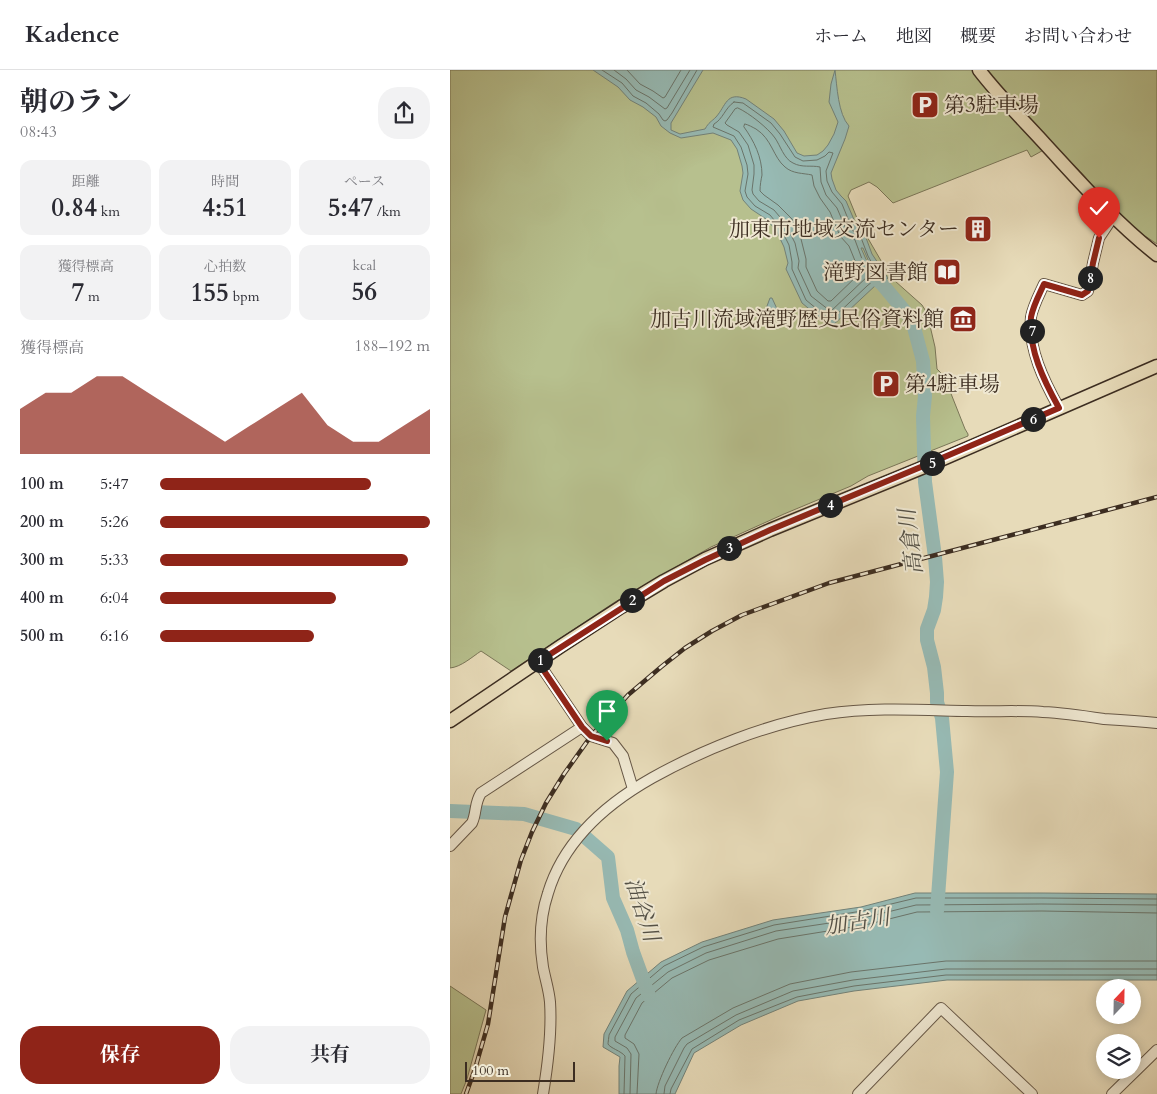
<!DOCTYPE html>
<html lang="ja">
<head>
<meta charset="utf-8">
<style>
  body { margin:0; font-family:Cardo,"Noto Serif JP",serif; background:#f2f2f3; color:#2b2b33; height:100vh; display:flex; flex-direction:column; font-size:19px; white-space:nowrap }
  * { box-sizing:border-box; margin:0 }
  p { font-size:16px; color:#7c7c81 }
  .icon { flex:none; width:28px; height:28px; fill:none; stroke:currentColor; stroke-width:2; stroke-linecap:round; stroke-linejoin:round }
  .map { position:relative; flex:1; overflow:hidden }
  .details { display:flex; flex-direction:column; background:#fff; width:450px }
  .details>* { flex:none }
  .needle { width:32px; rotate:22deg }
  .controls { position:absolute; left:646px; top:909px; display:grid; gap:10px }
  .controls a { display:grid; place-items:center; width:45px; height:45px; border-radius:50%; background:#fff; box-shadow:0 2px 12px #0003; font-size:25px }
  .scale { position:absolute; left:15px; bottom:12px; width:110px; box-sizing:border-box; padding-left:5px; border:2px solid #3c2d21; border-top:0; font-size:14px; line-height:18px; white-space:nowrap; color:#3c2d21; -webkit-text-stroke:4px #efe8d2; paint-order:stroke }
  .pin { position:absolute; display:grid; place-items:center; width:42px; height:42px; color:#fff; margin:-51px -21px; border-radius:50% 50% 50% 0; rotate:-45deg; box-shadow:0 0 5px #0007 }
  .pin .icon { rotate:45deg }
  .km { position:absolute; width:25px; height:25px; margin:-12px; border-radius:50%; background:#222; color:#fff; font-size:14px; line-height:25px; text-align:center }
  .round { display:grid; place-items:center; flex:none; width:52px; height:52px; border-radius:20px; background:#f2f2f3 }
  .head { display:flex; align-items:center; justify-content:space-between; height:85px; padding:0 20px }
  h1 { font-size:28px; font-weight:700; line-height:38px }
  .stats { display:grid; grid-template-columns:repeat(3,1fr); gap:8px; height:85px; padding:5px 20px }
  .stats div { display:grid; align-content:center; border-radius:12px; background:#f2f2f3; text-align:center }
  .stats b { font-size:25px; font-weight:700 }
  .stats small { font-size:14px; font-weight:400 }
  .stats p { font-size:14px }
  .chart { height:140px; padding:10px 20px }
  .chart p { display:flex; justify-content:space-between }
  .chart svg { width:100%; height:90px; margin-top:5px; fill:#8f2418; opacity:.7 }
  .action { display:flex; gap:10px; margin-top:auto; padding:10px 20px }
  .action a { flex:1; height:58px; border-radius:20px; background:#8f2418; color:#fff; font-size:20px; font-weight:700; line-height:58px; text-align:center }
  .action a+a { background:#f2f2f3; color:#2b2b33 }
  ul { padding:0 20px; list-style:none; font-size:16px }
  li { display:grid; grid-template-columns:80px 60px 1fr; align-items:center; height:38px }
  li i { height:12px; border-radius:6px; background:#8f2418 }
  header { display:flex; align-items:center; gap:30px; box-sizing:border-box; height:70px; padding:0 25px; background:#fff; border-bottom:1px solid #e1e1e2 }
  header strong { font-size:24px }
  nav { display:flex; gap:28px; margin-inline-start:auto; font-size:18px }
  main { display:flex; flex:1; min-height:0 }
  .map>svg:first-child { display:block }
  .green { fill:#b7c08e; stroke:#7a7658 }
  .water { fill:#97bab4; stroke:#738279 }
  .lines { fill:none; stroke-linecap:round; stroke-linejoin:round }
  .shore { stroke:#6a746a; stroke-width:1 }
  .river { stroke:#97bab4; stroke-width:14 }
  .minor-casing { stroke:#675847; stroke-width:12 }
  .major-casing { stroke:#3c2d21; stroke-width:15 }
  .minor { stroke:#efe8d2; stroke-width:10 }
  .major { stroke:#e7dbb9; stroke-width:12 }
  .rail-casing { stroke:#3c2d21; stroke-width:4.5 }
  .rail { stroke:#efe8d2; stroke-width:2.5; stroke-dasharray:8; stroke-linecap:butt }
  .route-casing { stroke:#fff; stroke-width:10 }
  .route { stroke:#8f2418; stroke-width:6 }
  .labels { text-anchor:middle; stroke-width:4; stroke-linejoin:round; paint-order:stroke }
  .poi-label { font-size:21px; fill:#3c2d21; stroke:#efe8d2; text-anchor:end }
  .water-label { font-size:22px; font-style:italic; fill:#535046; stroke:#efe8d2 }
</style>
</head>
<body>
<header>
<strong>Kadence</strong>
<nav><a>ホーム</a><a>地図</a><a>概要</a><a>お問い合わせ</a></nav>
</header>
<main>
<section class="details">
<div class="head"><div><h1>朝のラン</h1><p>08:43</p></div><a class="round"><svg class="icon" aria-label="share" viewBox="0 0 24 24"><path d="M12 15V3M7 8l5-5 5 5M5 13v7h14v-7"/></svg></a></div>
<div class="stats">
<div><p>距離</p><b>0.84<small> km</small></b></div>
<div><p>時間</p><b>4:51</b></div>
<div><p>ペース</p><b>5:47<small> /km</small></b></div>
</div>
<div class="stats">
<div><p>獲得標高</p><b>7<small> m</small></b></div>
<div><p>心拍数</p><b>155<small> bpm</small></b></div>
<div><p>kcal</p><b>56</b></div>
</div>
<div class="chart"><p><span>獲得標高</span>188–192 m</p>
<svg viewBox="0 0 160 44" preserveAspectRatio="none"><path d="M0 44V22L10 14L20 14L30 6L40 6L50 14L60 22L70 30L80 38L90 30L100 22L110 14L120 30L130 38L140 38L150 30L160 22V44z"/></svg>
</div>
<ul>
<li><b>100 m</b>5:47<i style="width:78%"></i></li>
<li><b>200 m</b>5:26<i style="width:100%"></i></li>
<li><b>300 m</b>5:33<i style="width:92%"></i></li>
<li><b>400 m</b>6:04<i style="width:65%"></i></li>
<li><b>500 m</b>6:16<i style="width:57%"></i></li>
</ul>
<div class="action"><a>保存</a><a>共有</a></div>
</section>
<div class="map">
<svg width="707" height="1024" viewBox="0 0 707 1024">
  <rect width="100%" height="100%" fill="#e7dbb9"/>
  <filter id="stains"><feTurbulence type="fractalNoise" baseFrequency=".004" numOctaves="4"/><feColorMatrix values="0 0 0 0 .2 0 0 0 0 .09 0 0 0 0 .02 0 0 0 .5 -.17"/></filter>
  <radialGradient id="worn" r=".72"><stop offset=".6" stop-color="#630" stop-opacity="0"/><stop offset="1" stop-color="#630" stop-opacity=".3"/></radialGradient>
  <g class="green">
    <path d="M 0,0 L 707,0 L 707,174 C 696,166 682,159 672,150 C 645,125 634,95 599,77 L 581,87 L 577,80 L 443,133 L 427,117 L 419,112 L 401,120 L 398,126 L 409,153 L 437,201 L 445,211 L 472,235 L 477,243 L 485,277 L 487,299 L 494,306 L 515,359 L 518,364 L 518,366 L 418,406 L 401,416 L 334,444 L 261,477 L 165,532 L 61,601 L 31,581 C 22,587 11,597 0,598 Z"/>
    <path d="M 0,916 L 36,940 L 17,1009 L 11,1024 L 0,1024 Z"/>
  </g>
  <g class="water">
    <path d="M 143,0 L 253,0 L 221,53 L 221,60 L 230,64 L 255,59 C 259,52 261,52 266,47 C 276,36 276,21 296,29 L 324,49 L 334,61 L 347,83 L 354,86 L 367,85 L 373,81 L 378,75 L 384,64 L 388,52 L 379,32 L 381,14 L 385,0 C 387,16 388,44 399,56 L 395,69 L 381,103 L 382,109 L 386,120 L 391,126 L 396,131 L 408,159 L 412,157 L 422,184 L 438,208 L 430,215 L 428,213 L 413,178 L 411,178 L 427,214 L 381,257 L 352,233 L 336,199 L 338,193 L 334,177 L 326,160 L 316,149 L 301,139 L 293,130 L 290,121 L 293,103 L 292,96 L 287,79 L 281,70 L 263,63 L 231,68 L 220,63 L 211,56 L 206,47 L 193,37 L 180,30 L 168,17 Z"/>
    <path d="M 320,228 L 322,228 L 328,241 L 327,243 L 316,240 L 317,236 Z"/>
    <path d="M 465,823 L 592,823 L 707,824 L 707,910 L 497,910 L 404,921 L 348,931 L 291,955 L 244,983 L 225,1024 L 169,1024 L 169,996 L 170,987 L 153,977 L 154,964 L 177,921 L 211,892 L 252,872 L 323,850 L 411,837 Z"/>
  </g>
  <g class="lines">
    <g class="shore">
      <path d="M 152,0 L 172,13 L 183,26 L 196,33 L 209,44 L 213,50 L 215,51 L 217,50 L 222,43 L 247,0"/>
      <path d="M 164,0 L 176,9 L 186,20 L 199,27 L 215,39 L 217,38 L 240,0"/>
      <path d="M 177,0 L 190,14 L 203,21 L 213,28 L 215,27 L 231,0"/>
      <path d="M 284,32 L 293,33 L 321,53 L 330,64 L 345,87 L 353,91 L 367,90 L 375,86 L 379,82 L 383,83 L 376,101 L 377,111 L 382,122 L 392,134 L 403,161 L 410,165 L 418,186 L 429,206 L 417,216 L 382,249 L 379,249 L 356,230 L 342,199 L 342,192 L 339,175 L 330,157 L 320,145 L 305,136 L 297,127 L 295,121 L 298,104 L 297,95 L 291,77 L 284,66 L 263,57 L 264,54 C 273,49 275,38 284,32 Z"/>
      <path d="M 288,38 C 299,43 318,58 325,68 C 330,75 334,89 343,93 C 352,98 361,95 370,97 L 371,112 L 376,125 L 387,138 L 398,164 L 405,170 L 412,189 L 420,202 L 419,205 L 381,241 L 379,240 L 361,226 L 348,198 L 349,191 L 345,173 L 335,153 L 324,140 L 309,131 L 303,124 L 302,120 L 304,104 L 304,95 L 298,75 L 289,62 L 277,55 L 275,53 L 285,39 Z"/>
      <path d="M 295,54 C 299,55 302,57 306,59 C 322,69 323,87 335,97 C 343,104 353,103 362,105 L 364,116 L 370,128 L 380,142 L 390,166 L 399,176 L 410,203 L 381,231 L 378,231 L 367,221 L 356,197 L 356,189 L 351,169 L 342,149 L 328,135 L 314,125 L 310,121 C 310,115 311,110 312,105 C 312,87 304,71 294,57 Z"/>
      <path d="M 174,1024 L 175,986 C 171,981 160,978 158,974 C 158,973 159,966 159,965 L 181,924 L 214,896 L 253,877 L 324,855 L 412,841 L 466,828 L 592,828 L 707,829"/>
      <path d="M 180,1024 L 181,984 L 177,978 L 165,971 L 165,967 L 186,928 L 218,902 L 256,883 L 326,861 L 413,848 L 466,835 L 592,834 L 707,835"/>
      <path d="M 187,1024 L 189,984 L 184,974 L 175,968 L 175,965 L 192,933 L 222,908 L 259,890 L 328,869 L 415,855 L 467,842 L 592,841 L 707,843"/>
      <path d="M 206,1024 C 207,1012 224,977 232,968 L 283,938 L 340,914 L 401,902 L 496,891 L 707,891"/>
      <path d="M 214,1024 L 215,1016 L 234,978 L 237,974 L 286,945 L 343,921 L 403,910 L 496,899 L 707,899"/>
      <path d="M 220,1024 L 221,1019 L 242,979 L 289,950 L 347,927 L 404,916 L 496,905 L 707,905"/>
    </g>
    <g class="river">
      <path d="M 411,195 L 432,214 L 462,250 L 473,291 L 475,326 L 473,346 L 475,412 L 485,487 L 487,512 L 486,527 L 484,540 L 477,559 L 477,570 L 484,597 L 487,623 L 487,632 L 492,648 L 497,702 L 487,841"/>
      <path d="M 0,741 L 74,744 L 126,759 L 158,787 L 163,828 L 177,860 L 183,882 L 199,926"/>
    </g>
    <defs>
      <g id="minor">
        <path d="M 609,338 C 594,311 578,279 581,247 C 583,236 589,225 594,214 L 632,225 L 638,221 L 643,193 L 649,168 L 663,147"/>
        <path d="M 88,592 L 132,657 L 141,666 L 163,673 L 173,686 L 183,719"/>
        <path d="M 0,776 L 22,753 C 27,742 24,734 31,723 L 132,657"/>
        <path d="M 93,1024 C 98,994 102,962 100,932 C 99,920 95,908 93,897 C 89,872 90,847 98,823 C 114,770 156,734 202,708 C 254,679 317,654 376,644 C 423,637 470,640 517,641 C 542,642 568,640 593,642 C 613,643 634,646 654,649 C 672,650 689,651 707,653"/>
        <path d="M 408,1024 L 491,938 L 582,1024"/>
        <path d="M 662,1024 L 707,980"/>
      </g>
      <g id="major">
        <path d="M 529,0 C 549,26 573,50 595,74 C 631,113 665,152 707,185"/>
        <path d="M 0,651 L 111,576 L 171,537 L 214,511 L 255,489 L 320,460 L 479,395 L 707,296"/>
      </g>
    </defs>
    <use href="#minor" class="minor-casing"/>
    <use href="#major" class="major-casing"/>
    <use href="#minor" class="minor"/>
    <use href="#major" class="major"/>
    <defs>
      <path id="rail" d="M 16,1024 L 25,999 L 38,954 L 55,847 L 71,790 L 82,762 L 96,733 L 114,704 L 141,666 L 178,625 L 211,597 L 235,578 L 262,561 L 292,545 L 379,513 L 707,427"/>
    </defs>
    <use href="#rail" class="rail-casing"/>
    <use href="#rail" class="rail"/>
  </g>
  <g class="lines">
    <defs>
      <path id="route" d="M 157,671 L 141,666 L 132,657 L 88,592 L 214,511 L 255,490 L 320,460 L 478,394 L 609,338 C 594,311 578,279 581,247 C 583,236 589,225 594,214 L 632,225 L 638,221 L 643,193 L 649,168"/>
    </defs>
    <use href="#route" class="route-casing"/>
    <use href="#route" class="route"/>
  </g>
  <defs>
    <symbol id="parking-square" viewBox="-11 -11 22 22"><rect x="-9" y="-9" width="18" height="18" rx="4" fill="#8f2418" stroke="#efe8d2"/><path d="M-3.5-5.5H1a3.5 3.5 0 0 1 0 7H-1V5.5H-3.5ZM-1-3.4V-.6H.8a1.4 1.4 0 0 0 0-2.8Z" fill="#fff"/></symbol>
    <symbol id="building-square" viewBox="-11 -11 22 22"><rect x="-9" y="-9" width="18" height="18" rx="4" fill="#8f2418" stroke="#efe8d2"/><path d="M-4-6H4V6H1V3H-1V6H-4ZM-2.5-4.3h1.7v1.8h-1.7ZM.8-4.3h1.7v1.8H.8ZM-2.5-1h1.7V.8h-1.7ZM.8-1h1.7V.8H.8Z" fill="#fff"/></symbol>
    <symbol id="library-square" viewBox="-11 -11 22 22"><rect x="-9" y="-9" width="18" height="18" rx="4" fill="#8f2418" stroke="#efe8d2"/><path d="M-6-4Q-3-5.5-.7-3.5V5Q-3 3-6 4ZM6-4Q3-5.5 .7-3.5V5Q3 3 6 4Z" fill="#fff"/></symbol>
    <symbol id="museum-square" viewBox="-11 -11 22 22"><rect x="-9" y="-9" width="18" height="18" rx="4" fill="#8f2418" stroke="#efe8d2"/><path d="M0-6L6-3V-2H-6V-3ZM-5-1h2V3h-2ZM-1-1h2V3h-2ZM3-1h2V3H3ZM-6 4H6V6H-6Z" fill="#fff"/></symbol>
  </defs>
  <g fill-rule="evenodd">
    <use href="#parking-square" x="459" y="19" width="32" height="32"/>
    <use href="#building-square" x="512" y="143" width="32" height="32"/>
    <use href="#library-square" x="481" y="186" width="32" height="32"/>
    <use href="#museum-square" x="497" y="233" width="32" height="32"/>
    <use href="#parking-square" x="420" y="298" width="32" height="32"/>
  </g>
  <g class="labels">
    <g class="poi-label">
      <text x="494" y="42" text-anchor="start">第3駐車場</text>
      <text x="509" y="166">加東市地域交流センター</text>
      <text x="478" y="209">滝野図書館</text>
      <text x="494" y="256">加古川流域滝野歴史民俗資料館</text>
      <text x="455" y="321" text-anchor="start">第4駐車場</text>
    </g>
    <g class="water-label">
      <text transform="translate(460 472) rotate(-97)" y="8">高倉川</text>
      <text transform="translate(193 839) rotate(72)" y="8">油谷川</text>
      <text transform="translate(407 851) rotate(-9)" y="8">加古川</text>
    </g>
  </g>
  <rect width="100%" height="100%" filter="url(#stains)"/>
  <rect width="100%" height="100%" fill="url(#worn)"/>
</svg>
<div class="controls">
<a><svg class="needle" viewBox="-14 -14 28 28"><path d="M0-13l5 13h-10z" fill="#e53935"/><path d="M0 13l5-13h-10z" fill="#7c7c81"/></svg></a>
<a><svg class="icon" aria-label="layers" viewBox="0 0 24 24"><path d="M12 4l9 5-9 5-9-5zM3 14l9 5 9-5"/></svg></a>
</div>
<div class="scale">100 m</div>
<div class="pin" style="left:157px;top:671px;background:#1e9e55"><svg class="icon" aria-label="arrive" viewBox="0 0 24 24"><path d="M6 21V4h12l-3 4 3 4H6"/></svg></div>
<div class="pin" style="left:649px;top:168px;background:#d93025"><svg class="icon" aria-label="check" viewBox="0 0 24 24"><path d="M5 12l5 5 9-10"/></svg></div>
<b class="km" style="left:90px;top:590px">1</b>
<b class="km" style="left:182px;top:530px">2</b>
<b class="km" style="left:279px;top:478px">3</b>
<b class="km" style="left:380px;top:435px">4</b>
<b class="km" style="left:482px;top:393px">5</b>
<b class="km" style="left:583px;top:349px">6</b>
<b class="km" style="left:582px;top:261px">7</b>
<b class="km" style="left:640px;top:208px">8</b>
</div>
</main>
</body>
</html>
